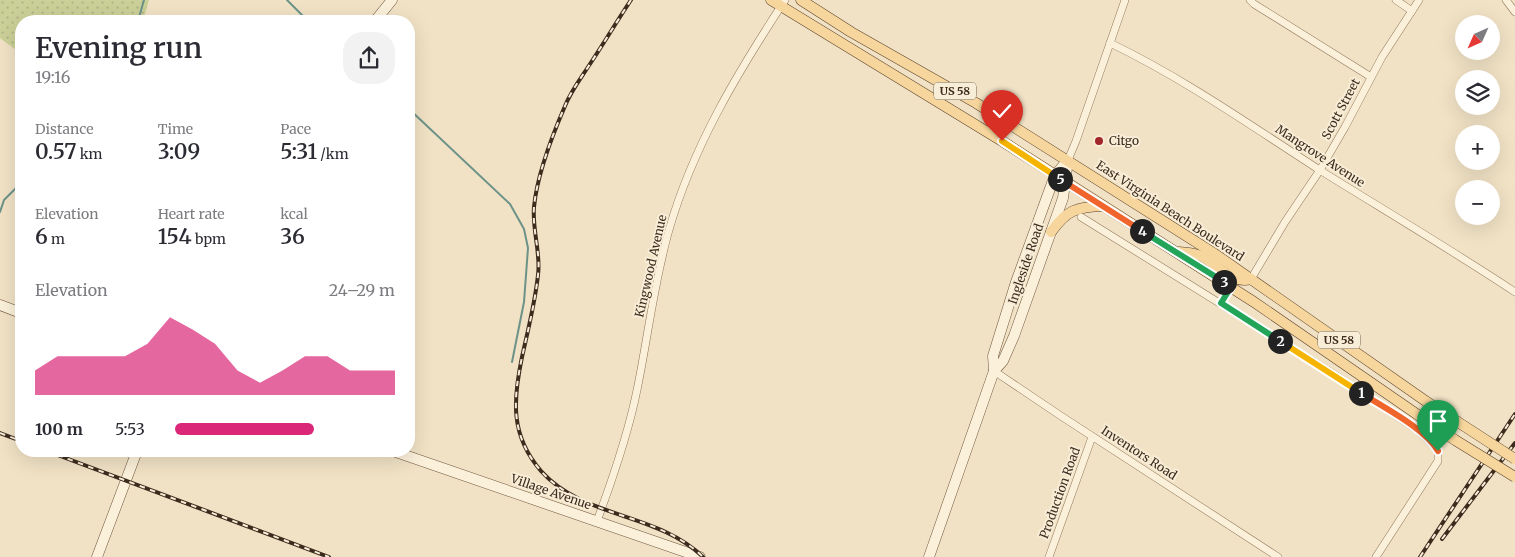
<!DOCTYPE html>
<html lang="en">
<head>
<meta charset="utf-8">
<style>
  body { margin:0; font-family:Merriweather,serif; background:#f2f2f3; color:#2b2b33; height:100vh; display:flex; flex-direction:column; font-size:19px; white-space:nowrap }
  * { box-sizing:border-box; margin:0 }
  p { font-size:16px; color:#7c7c81 }
  .icon { flex:none; width:28px; height:28px; fill:none; stroke:currentColor; stroke-width:2; stroke-linecap:round; stroke-linejoin:round }
  .map { position:relative; flex:1; overflow:hidden }
  .details { position:absolute; left:15px; top:15px; width:400px; height:442px; display:flex; flex-direction:column; background:#fff; border-radius:20px; box-shadow:0 5px 20px #0002 }
  .details>* { flex:none }
  .needle { width:32px; rotate:225deg }
  .tools { position:absolute; left:1455px; top:15px; display:grid; gap:10px }
  .tools a { display:grid; place-items:center; width:45px; height:45px; border-radius:50%; background:#fff; box-shadow:0 5px 20px #0002; font-size:25px }
  .pin { position:absolute; display:grid; place-items:center; width:42px; height:42px; color:#fff; margin:-51px -21px; border-radius:50% 50% 50% 0; rotate:-45deg; box-shadow:0 0 5px #0007 }
  .pin .icon { rotate:45deg }
  .km { position:absolute; width:25px; height:25px; margin:-12px; border-radius:50%; background:#222; color:#fff; font-size:14px; line-height:25px; text-align:center }
  .round { display:grid; place-items:center; flex:none; width:52px; height:52px; border-radius:20px; background:#f2f2f3 }
  .head { display:flex; align-items:center; justify-content:space-between; height:85px; padding:0 20px }
  h1 { font-size:28px; font-weight:600; line-height:38px }
  .stats { display:grid; grid-template-columns:repeat(3,1fr); gap:8px; height:85px; padding:5px 20px }
  .stats div { display:grid; align-content:center }
  .stats b { font-size:21px; font-weight:600 }
  .stats small { font-size:14px; font-weight:400 }
  .stats p { font-size:14px }
  .chart { height:140px; padding:10px 20px }
  .chart p { display:flex; justify-content:space-between }
  .chart svg { width:100%; height:90px; margin-top:5px; fill:#db2777; opacity:.7 }
  ul { padding:0 20px; list-style:none; font-size:16px }
  li { display:grid; grid-template-columns:80px 60px 1fr; align-items:center; height:38px }
  li i { height:12px; border-radius:6px; background:#db2777 }
  .map>svg:first-child { display:block }
  .park { fill:url(#park-dots) }
  .lines { fill:none; stroke-linecap:round; stroke-linejoin:round }
  .stream { stroke:#6d9389; stroke-width:2 }
  .street-casing { stroke:#8e745a; stroke-width:8 }
  .secondary-casing { stroke:#6f543d; stroke-width:11 }
  .primary-casing { stroke:#5b422e; stroke-width:11 }
  .street { stroke:#fbf0d9; stroke-width:7 }
  .secondary { stroke:#fbf0d9; stroke-width:10 }
  .primary { stroke:#f6d69c; stroke-width:10 }
  .rail-casing { stroke:#3d2c1e; stroke-width:4 }
  .rail { stroke:#f8edd6; stroke-width:2; stroke-dasharray:5.5; stroke-linecap:butt }
  .primary-bridge-casing { stroke:#5b422e; stroke-width:11; stroke-linecap:butt }
  .primary-bridge { stroke:#f6d69c; stroke-width:10 }
  .split-1-casing { stroke:#fff; stroke-width:10 }
  .split-2-casing { stroke:#fff; stroke-width:10 }
  .split-3-casing { stroke:#fff; stroke-width:10 }
  .split-4-casing { stroke:#fff; stroke-width:10 }
  .split-5-casing { stroke:#fff; stroke-width:10 }
  .split-6-casing { stroke:#fff; stroke-width:10 }
  .split-1 { stroke:#f0652b; stroke-width:6 }
  .split-2 { stroke:#f5b400; stroke-width:6 }
  .split-3 { stroke:#22a559; stroke-width:6 }
  .split-4 { stroke:#22a559; stroke-width:6 }
  .split-5 { stroke:#f0652b; stroke-width:6 }
  .split-6 { stroke:#f5b400; stroke-width:6 }
  .poi-dot { fill:#a0262b; stroke:#f8edd6; stroke-width:2 }
  .labels { text-anchor:middle; stroke-width:4; stroke-linejoin:round; paint-order:stroke }
  .shield { fill:#f8edd6; stroke:#756655; stroke-width:1 }
  .shield-label { font-size:11px; font-weight:bold; fill:#3d2c1e }
  .street-label { font-size:12px; fill:#3d2c1e; stroke:#f8edd6 }
  .poi-label { font-size:12px; fill:#3d2c1e; stroke:#f8edd6; text-anchor:start }
</style>
</head>
<body>
<div class="map">
<svg width="1515" height="557" viewBox="0 0 1515 557">
  <defs>
    <pattern id="park-dots" width="8" height="8" patternUnits="userSpaceOnUse" patternTransform="scale(1.25)"><rect width="8" height="8" fill="#cbd098"/><path d="M2 2h.1M6 6h.1" fill="none" stroke="#afb383" stroke-width="1.8" stroke-linecap="round"/></pattern>
  </defs>
  <rect width="100%" height="100%" fill="#f1e2c5"/>
  <path class="park" d="M 0,0 L 149,0 L 143,21 L 21,21 L 21,54 L 0,38 Z"/>
  <g class="lines">
    <g class="stream">
      <path d="M 287,0 L 308,21"/>
      <path d="M 138,21 L 144,0"/>
      <path d="M 409,109 L 510,204 L 524,229 L 528,248 L 524,302 L 512,362"/>
      <path d="M 0,212 L 4,200 L 21,183"/>
    </g>
    <defs>
      <g id="street">
        <path d="M 1250,0 L 1254,4 L 1371,77"/>
        <path d="M 1396,0 L 1412,11"/>
        <path d="M 1506,0 L 1515,12"/>
        <path d="M 1110,43 C 1183,78 1250,125 1318,169 C 1384,210 1450,249 1515,292"/>
        <path d="M 1068,160 L 1076,141 L 1125,0"/>
        <path d="M 1081,217 L 1335,375 L 1419,431 L 1435,446 L 1438,451 L 1438,461 L 1376,557"/>
        <path d="M 1251,279 L 1285,222 L 1320,170 L 1345,127 L 1382,57 L 1419,0"/>
        <path d="M 1221,303 L 1231,287"/>
        <path d="M 994,371 L 1061,416 L 1278,557"/>
        <path d="M 597,521 C 613,478 628,435 637,390 C 648,337 654,282 669,230 C 693,146 738,72 785,0"/>
        <path d="M 1049,557 L 1092,437"/>
      </g>
      <g id="secondary">
        <path d="M 375,21 L 392,0"/>
        <path d="M 0,305 L 21,313"/>
        <path d="M 994,371 L 1003,361 L 1014,336 L 1063,198 L 1068,160"/>
        <path d="M 393,451 L 700,557"/>
        <path d="M 97,557 L 137,451"/>
        <path d="M 929,557 L 994,371 L 993,356 L 1016,282 L 1055,175 L 1068,160"/>
      </g>
      <g id="primary">
        <path d="M 771,0 L 1002,141 L 1254,302 L 1418,415"/>
        <path d="M 801,0 L 851,32 L 976,103 L 1215,254 L 1427,402"/>
        <path d="M 1051,232 C 1067,210 1076,207 1103,206"/>
        <path d="M 1179,252 C 1187,253 1196,253 1203,257 C 1218,265 1232,285 1251,279"/>
      </g>
    </defs>
    <use href="#street" class="street-casing"/>
    <use href="#secondary" class="secondary-casing"/>
    <use href="#primary" class="primary-casing"/>
    <use href="#street" class="street"/>
    <use href="#secondary" class="secondary"/>
    <use href="#primary" class="primary"/>
    <defs>
      <g id="rail">
        <path d="M 631,0 C 617,21 604,43 590,64 C 581,78 571,91 565,106 C 552,136 537,175 534,207 C 532,230 541,253 538,275 C 535,303 528,330 522,357 C 513,400 510,435 541,471 C 584,519 657,512 703,557"/>
        <path d="M 0,433 L 21,441"/>
        <path d="M 47,451 L 329,557"/>
        <path d="M 1442,539 L 1515,443"/>
        <path d="M 1420,557 L 1515,414"/>
      </g>
    </defs>
    <use href="#rail" class="rail-casing"/>
    <use href="#rail" class="rail"/>
    <defs>
      <g id="primary-bridge">
        <path d="M 1427,402 L 1515,459"/>
        <path d="M 1418,415 L 1455,440 L 1515,477"/>
      </g>
    </defs>
    <use href="#primary-bridge" class="primary-bridge-casing"/>
    <use href="#primary-bridge" class="primary-bridge"/>
  </g>
  <g class="lines">
    <defs>
      <path id="split-1" d="M 1361,393 C 1383,407 1426,429 1438,451"/>
      <path id="split-2" d="M 1280,341 L 1361,393"/>
      <path id="split-3" d="M 1224,282 L 1231,287 L 1221,303 L 1280,341"/>
      <path id="split-4" d="M 1142,231 L 1224,282"/>
      <path id="split-5" d="M 1060,179 L 1142,231"/>
      <path id="split-6" d="M 1002,141 L 1060,179"/>
    </defs>
    <use href="#split-1" class="split-1-casing"/>
    <use href="#split-2" class="split-2-casing"/>
    <use href="#split-3" class="split-3-casing"/>
    <use href="#split-4" class="split-4-casing"/>
    <use href="#split-5" class="split-5-casing"/>
    <use href="#split-6" class="split-6-casing"/>
    <use href="#split-1" class="split-1"/>
    <use href="#split-2" class="split-2"/>
    <use href="#split-3" class="split-3"/>
    <use href="#split-4" class="split-4"/>
    <use href="#split-5" class="split-5"/>
    <use href="#split-6" class="split-6"/>
  </g>
  <circle class="poi-dot" cx="1099" cy="141" r="5"/>
  <g class="labels">
    <g class="shield">
      <rect x="934" y="82.5" width="42" height="17" rx="4"/>
      <rect x="1318" y="331.5" width="42" height="17" rx="4"/>
    </g>
    <g class="shield-label">
      <text x="955" y="95">US 58</text>
      <text x="1339" y="344">US 58</text>
    </g>
    <g class="street-label">
      <text transform="translate(1341 109) rotate(-62)" y="4">Scott Street</text>
      <text transform="translate(1320 156) rotate(33)" y="4">Mangrove Avenue</text>
      <text transform="translate(1170 211) rotate(33)" y="4">East Virginia Beach Boulevard</text>
      <text transform="translate(1026 264) rotate(-71)" y="4">Ingleside Road</text>
      <text transform="translate(651 266) rotate(-77)" y="4">Kingwood Avenue</text>
      <text transform="translate(1139 453) rotate(33)" y="4">Inventors Road</text>
      <text transform="translate(551 492) rotate(19)" y="4">Village Avenue</text>
      <text transform="translate(1060 493) rotate(-70)" y="4">Production Road</text>
    </g>
    <g class="poi-label">
      <text x="1109" y="145">Citgo</text>
    </g>
  </g>
</svg>
<div class="tools">
<a><svg class="needle" viewBox="-14 -14 28 28"><path d="M0-13l5 13h-10z" fill="#e53935"/><path d="M0 13l5-13h-10z" fill="#7c7c81"/></svg></a>
<a><svg class="icon" aria-label="layers" viewBox="0 0 24 24"><path d="M12 4l9 5-9 5-9-5zM3 14l9 5 9-5"/></svg></a>
<a>+</a>
<a>−</a>
</div>
<div class="pin" style="left:1438px;top:451px;background:#1e9e55"><svg class="icon" aria-label="arrive" viewBox="0 0 24 24"><path d="M6 21V4h12l-3 4 3 4H6"/></svg></div>
<div class="pin" style="left:1002px;top:141px;background:#d93025"><svg class="icon" aria-label="check" viewBox="0 0 24 24"><path d="M5 12l5 5 9-10"/></svg></div>
<b class="km" style="left:1361px;top:393px">1</b>
<b class="km" style="left:1280px;top:341px">2</b>
<b class="km" style="left:1224px;top:282px">3</b>
<b class="km" style="left:1142px;top:231px">4</b>
<b class="km" style="left:1060px;top:179px">5</b>
<section class="details">
<div class="head"><div><h1>Evening run</h1><p>19:16</p></div><a class="round"><svg class="icon" aria-label="share" viewBox="0 0 24 24"><path d="M12 15V3M7 8l5-5 5 5M5 13v7h14v-7"/></svg></a></div>
<div class="stats">
<div><p>Distance</p><b>0.57<small> km</small></b></div>
<div><p>Time</p><b>3:09</b></div>
<div><p>Pace</p><b>5:31<small> /km</small></b></div>
</div>
<div class="stats">
<div><p>Elevation</p><b>6<small> m</small></b></div>
<div><p>Heart rate</p><b>154<small> bpm</small></b></div>
<div><p>kcal</p><b>36</b></div>
</div>
<div class="chart"><p><span>Elevation</span>24–29 m</p>
<svg viewBox="0 0 160 44" preserveAspectRatio="none"><path d="M0 44V32L10 25L20 25L30 25L40 25L50 19L60 6L70 12L80 19L90 32L100 38L110 32L120 25L130 25L140 32L150 32L160 32V44z"/></svg>
</div>
<ul>
<li><b>100 m</b>5:53<i style="width:63%"></i></li>
</ul>
</section>
</div>
</body>
</html>
